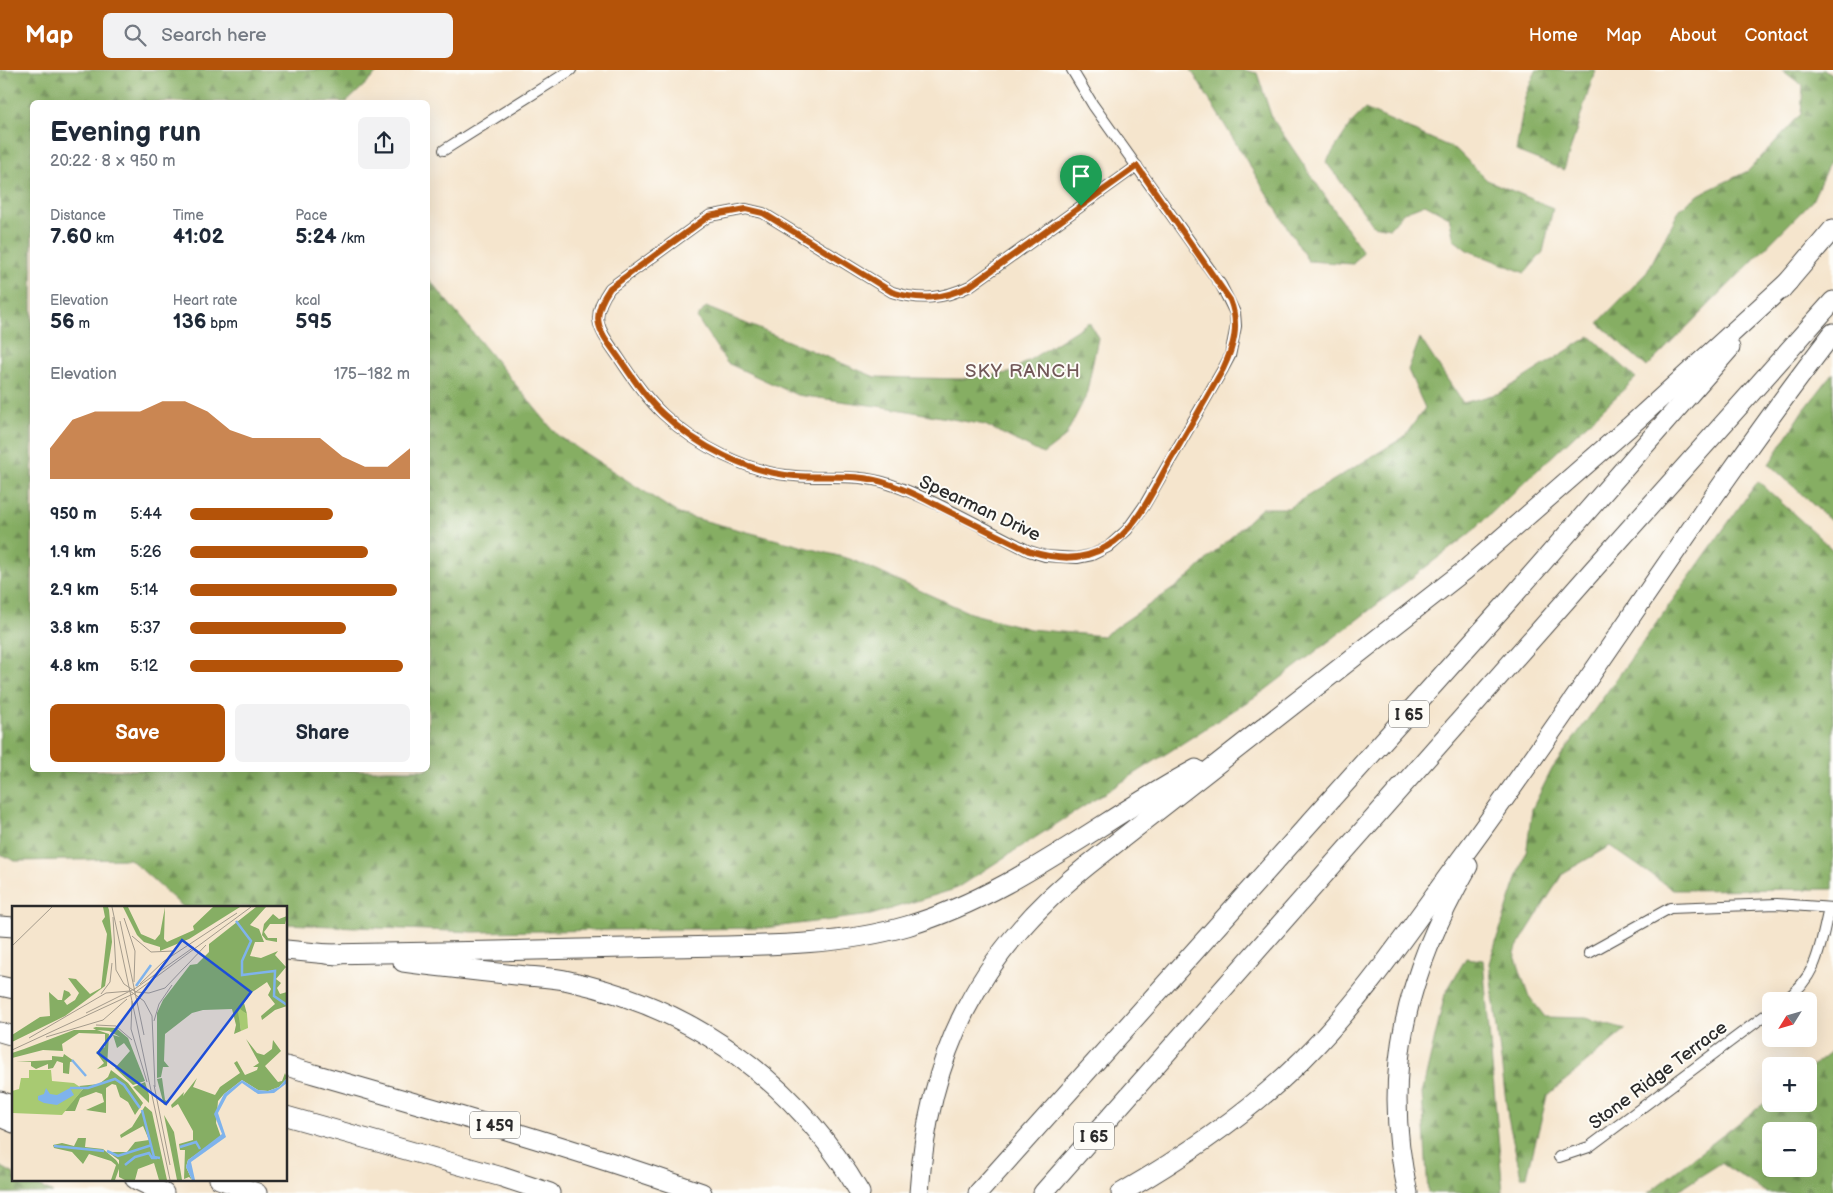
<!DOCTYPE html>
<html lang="en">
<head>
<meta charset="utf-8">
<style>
  body { margin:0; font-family:"Balsamiq Sans",sans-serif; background:#f2f2f3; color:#1f2937; height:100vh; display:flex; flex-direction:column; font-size:19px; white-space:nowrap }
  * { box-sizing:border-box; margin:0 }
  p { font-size:16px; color:#747a83 }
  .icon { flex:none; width:28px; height:28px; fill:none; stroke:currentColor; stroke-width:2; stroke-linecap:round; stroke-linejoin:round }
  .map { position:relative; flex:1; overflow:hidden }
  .panel { position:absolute; left:30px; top:30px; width:400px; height:672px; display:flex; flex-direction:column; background:#fff; border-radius:8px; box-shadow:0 5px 20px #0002 }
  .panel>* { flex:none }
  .needle { width:32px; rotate:233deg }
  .fabs { position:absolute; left:1762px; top:922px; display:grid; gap:10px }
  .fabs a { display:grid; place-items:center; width:55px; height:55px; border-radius:8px; background:#fff; box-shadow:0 5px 20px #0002; font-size:25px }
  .pin { position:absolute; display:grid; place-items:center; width:42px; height:42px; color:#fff; margin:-51px -21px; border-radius:50% 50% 50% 0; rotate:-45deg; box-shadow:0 0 5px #0007 }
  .pin .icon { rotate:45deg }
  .round { display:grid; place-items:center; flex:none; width:52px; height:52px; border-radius:8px; background:#f2f2f3 }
  .overview { display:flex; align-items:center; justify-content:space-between; height:85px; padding:0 20px }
  h1 { font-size:28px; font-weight:600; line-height:38px }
  .metrics { display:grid; grid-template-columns:repeat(3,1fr); gap:8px; height:85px; padding:5px 20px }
  .metrics div { display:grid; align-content:center }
  .metrics b { font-size:21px; font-weight:600 }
  .metrics small { font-size:14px; font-weight:400 }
  .metrics p { font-size:14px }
  .chart { height:140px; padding:10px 20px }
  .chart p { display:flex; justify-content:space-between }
  .chart svg { width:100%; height:90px; margin-top:5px; fill:#b45309; opacity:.7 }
  .primary-button { display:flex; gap:10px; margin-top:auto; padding:10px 20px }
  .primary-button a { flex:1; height:58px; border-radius:8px; background:#b45309; color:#fff; font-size:20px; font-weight:600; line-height:58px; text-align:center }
  .primary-button a+a { background:#f2f2f3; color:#1f2937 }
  ul { padding:0 20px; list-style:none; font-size:16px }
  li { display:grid; grid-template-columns:80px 60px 1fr; align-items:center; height:38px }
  li i { height:12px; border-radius:6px; background:#b45309 }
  header { display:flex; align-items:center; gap:30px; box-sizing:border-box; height:70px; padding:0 25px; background:#b45309; color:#fff }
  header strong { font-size:24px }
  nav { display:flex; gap:28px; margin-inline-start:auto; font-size:18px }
  .search { width:350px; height:45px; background:#f2f2f3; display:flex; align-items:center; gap:12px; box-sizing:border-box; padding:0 18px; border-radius:8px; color:#747a83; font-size:19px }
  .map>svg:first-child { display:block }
  .forest { fill:url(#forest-firs); stroke:#586c48; fill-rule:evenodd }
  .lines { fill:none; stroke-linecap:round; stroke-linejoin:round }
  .street-casing { stroke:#494743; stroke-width:12 }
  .highway-casing { stroke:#494743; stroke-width:21 }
  .street { stroke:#fff; stroke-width:10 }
  .highway { stroke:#fff; stroke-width:19 }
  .route-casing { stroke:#fff; stroke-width:10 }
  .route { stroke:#b45309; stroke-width:6 }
  .labels { text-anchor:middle; stroke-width:4; stroke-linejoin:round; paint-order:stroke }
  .shield { fill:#fdfcf7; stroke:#6a6a68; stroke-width:1 }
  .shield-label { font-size:16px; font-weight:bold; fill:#2b2b2b }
  .street-label { font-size:18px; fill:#2b2b2b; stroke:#fdfcf7 }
  .neighbourhood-label { font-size:19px; letter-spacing:1px; fill:#725858; stroke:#fdfcf7 }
  .inset-river { fill:none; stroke:#7fb3ec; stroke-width:2.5 }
  .inset-road { fill:none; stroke:#a49b8c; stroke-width:1 }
  .view { fill:#1d4ed8; fill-opacity:0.15; stroke:#1d4ed8; stroke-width:2.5 }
  .inset-edge { fill:none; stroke:#2b2b2b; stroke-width:2.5 }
</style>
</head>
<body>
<header>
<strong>Map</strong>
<div class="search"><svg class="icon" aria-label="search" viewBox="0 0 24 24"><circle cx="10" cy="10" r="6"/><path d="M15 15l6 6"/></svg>Search here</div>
<nav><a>Home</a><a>Map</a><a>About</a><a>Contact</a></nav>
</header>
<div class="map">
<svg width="1833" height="1123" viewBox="0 0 1833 1123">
  <defs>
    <pattern id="forest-firs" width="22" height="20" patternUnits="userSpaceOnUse" patternTransform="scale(1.25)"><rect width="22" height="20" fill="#86ae64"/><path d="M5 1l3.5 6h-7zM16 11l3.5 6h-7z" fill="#6e8e53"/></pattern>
  </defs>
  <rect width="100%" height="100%" fill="#fdfcf7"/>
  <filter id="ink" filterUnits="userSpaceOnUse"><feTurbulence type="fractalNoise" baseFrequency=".02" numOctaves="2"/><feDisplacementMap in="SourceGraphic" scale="10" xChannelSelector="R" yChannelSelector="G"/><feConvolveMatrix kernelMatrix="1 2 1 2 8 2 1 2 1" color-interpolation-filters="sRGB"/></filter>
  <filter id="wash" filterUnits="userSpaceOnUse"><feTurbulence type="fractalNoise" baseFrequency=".0096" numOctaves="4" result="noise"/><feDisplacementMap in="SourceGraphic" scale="20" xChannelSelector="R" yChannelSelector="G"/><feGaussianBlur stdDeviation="1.12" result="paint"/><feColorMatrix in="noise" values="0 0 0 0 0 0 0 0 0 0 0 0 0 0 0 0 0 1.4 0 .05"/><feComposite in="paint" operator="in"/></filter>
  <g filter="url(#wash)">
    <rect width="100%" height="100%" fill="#f5e5cd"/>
    <g class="forest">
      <path d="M 0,0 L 380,0 L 347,32 L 32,32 L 32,700 L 428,700 L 428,208 L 557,365 L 679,444 L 850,489 L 970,543 L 1030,559 L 1103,566 L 1183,512 L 1262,438 L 1288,438 L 1404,367 L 1425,338 L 1408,300 L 1420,268 L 1463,333 L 1500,323 L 1590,266 L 1636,308 L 1469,464 L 1264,621 L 955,819 L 871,845 L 765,858 L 473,862 L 286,854 L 286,837 L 183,837 L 130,789 L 15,791 L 0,784 Z"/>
      <path d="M 1191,0 L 1243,0 L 1257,3 L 1272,48 L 1363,182 L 1353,194 L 1308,191 Z"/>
      <path d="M 1536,0 L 1595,0 L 1564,100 L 1516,81 L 1525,27 Z"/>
      <path d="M 1782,0 L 1824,0 L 1833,6 L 1833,84 L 1812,131 L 1647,297 L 1598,253 L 1647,202 L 1680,139 L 1700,124 L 1748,101 L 1801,44 L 1803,16 Z"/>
      <path d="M 1365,39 L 1457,80 L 1487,110 L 1553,138 L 1543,182 L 1525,203 L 1467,180 L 1454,170 L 1449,147 L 1425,134 L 1404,142 L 1390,158 L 1373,155 L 1326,92 L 1352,52 Z"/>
      <path d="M 706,237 L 875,307 L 962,309 L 1009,303 L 1089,252 L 1098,268 L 1086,326 L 1065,367 L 1043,384 L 985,355 L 891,338 L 797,325 L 727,293 L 697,248 Z"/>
      <path d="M 1833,303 L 1833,453 L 1769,394 L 1804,340 Z"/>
      <path d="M 1758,411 L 1833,480 L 1833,819 L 1673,820 L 1610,776 L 1563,803 L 1514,882 L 1528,925 L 1545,947 L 1585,948 L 1626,959 L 1547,1026 L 1527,1106 L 1521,1106 L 1508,1048 L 1489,893 L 1527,778 L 1532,739 L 1552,699 Z"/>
      <path d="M 1466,888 L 1483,890 L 1503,1123 L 1428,1123 L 1422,1023 L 1445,924 Z"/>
      <path d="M 1833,980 L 1833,1123 L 1767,1123 L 1721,1093 L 1674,1123 L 1648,1123 L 1771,1028 L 1771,1034 L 1809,1034 L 1809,999 ZM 1771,1061 L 1809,1061 L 1809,1099 L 1771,1099 Z"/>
      <path d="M 0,1096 L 14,1104 L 14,1109 L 24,1109 L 53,1123 L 0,1123 Z"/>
    </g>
  </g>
  <g filter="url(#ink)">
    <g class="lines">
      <defs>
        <g id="street">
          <path d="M 1072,0 L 1093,35 L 1221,215 L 1235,243 L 1236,256 L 1230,286 L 1223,299 L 1144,436 L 1127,460 L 1108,477 L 1092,485 L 1077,488 L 1045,486 L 1029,481 C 985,459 934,429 889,414 C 857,403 827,409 795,406 C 749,403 697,376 663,344 C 646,328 632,308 619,288 C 600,260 588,249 610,218 L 709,146 L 746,139 L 763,143 L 892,222 C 920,231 943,229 970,216 L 1137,96"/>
          <path d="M 444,80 L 571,0"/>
          <path d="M 1589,883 L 1670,838 L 1777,834 L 1833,838"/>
          <path d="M 1784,931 C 1818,906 1820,877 1829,838"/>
          <path d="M 1559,1087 L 1589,1077 L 1771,941"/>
        </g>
        <g id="highway">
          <path d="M 1781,220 L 1833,159"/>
          <path d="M 0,856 L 14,857"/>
          <path d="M 286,880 L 338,885"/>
          <path d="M 326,884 C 441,882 555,880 670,877 C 748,875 831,878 907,856 C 1013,825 1099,751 1196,699"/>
          <path d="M 403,892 C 441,897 478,901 516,905 C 533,907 552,907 569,911 C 694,938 796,1012 860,1123"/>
          <path d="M 0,916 L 14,919"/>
          <path d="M 0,962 L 14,966"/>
          <path d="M 286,996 C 426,1036 565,1075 702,1123"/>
          <path d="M 0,1031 L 14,1036"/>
          <path d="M 286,1046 L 502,1107 L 550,1123"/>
          <path d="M 0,1047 L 14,1053"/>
          <path d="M 135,1109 L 164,1123"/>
          <path d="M 219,1109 L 257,1123"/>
          <path d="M 919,1123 C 928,983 978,883 1088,795 L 1464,501 L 1629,357 L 1789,211"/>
          <path d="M 978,1123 L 1506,534 L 1730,278"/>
          <path d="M 1043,1123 L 1592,501 L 1833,231"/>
          <path d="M 1121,1123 C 1187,1085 1249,1043 1303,989 C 1363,929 1410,858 1460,790 C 1588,617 1702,433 1833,263"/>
          <path d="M 1408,1123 C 1380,1001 1407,903 1468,796"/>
        </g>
      </defs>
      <use href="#street" class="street-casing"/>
      <use href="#highway" class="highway-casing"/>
      <use href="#street" class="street"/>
      <use href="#highway" class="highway"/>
    </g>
  </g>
  <g class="lines" filter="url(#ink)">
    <defs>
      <path id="route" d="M 1137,96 L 1230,230 C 1240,255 1234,276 1223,299 C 1206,329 1189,359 1171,389 C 1154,418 1137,460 1106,477 C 1081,492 1055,489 1029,481 C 1000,467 972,453 944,439 C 926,430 908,420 889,414 C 857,403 827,408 795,406 C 749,403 697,376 663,344 C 647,329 634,310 621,291 C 601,262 587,251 610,218 L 709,146 L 746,139 L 763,143 L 892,222 C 920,231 943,229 970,216 Z"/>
    </defs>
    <use href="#route" class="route-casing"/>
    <use href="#route" class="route"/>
  </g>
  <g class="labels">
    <g class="shield">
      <rect x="1389" y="630.5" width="40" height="27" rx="4"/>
      <rect x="470" y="1041.5" width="50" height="27" rx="4"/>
      <rect x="1074" y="1052.5" width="40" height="27" rx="4"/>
    </g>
    <g class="shield-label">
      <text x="1409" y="650">I 65</text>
      <text x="495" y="1061">I 459</text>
      <text x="1094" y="1072">I 65</text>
    </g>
    <g class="street-label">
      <text transform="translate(980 438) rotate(25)" y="6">Spearman Drive</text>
      <text transform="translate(1658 1005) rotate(-37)" y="6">Stone Ridge Terrace</text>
    </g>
    <g class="neighbourhood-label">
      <text x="1023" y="307">SKY RANCH</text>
    </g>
  </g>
  <g transform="translate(12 836)">
    <rect width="275" height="275" fill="#f5e5cd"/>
    <path d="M 91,1 L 96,1 L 97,4 L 100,36 L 93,80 L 53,110 L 0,136 L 0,129 L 28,111 L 38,110 L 37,86 L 46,94 L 50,94 L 52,84 L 57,86 L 59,89 L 52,95 L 55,99 L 63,94 L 67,87 L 56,72 L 64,73 L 78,88 L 89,82 L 95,28 L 90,15 L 93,11 ZM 111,1 L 116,1 L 129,28 L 143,34 L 148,28 L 153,1 L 152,33 L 155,36 L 182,24 L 181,20 L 201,1 L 228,1 L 177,33 L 148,45 L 148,41 L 132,36 L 125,29 ZM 244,1 L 254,1 L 238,19 L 247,23 L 252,36 L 243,36 L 238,50 L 249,52 L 266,45 L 263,49 L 274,61 L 264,73 L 269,77 L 265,82 L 268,88 L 275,86 L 275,100 L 263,104 L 250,114 L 249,110 L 263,98 L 256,89 L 259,83 L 255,76 L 239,87 L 232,97 L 235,108 L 227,104 L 229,125 L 222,128 L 224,119 L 220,103 L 191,104 L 180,107 L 153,128 L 152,155 L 157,161 L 151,161 L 149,171 L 145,172 L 145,107 L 151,94 L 178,59 L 185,58 L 197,46 L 197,38 ZM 261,8 L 267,13 L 275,10 L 273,18 L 258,18 L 252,26 L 256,32 L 265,32 L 265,36 L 254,34 L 250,29 L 252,18 ZM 84,121 L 104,122 L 116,132 L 133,175 L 121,179 L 103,162 L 118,145 L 112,137 L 105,142 L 101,129 L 108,131 L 97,125 L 85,124 L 97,128 L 95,160 L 85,163 L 92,157 L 84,146 L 93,141 L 93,128 L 67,127 L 50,138 L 51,145 L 31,144 L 0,152 L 0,147 L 12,143 L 62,124 L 84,124 L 81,122 ZM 234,133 L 245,147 L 252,149 L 260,143 L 261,134 L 269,145 L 253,160 L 266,176 L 270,175 L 273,167 L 275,172 L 267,181 L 256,185 L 246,184 L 230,174 L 212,188 L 206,195 L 204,217 L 209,231 L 176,254 L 174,261 L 180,274 L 177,271 L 172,273 L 173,244 L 168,244 L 167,238 L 181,234 L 181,225 L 166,198 L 160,202 L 159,199 L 172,186 L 171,190 L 185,172 L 181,181 L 203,189 L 208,181 L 228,167 L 222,157 L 225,155 L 233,169 L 245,164 L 246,161 L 241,161 L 247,157 ZM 52,148 L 62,155 L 58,156 L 57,168 L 51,167 L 51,157 L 45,155 L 41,162 L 36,163 L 36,158 L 24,163 L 19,160 L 19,156 L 4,156 L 40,154 L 40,150 L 51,151 ZM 99,164 L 116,177 L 131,197 L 123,209 L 116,196 L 108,191 L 104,179 L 100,178 L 94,182 L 94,207 L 74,204 L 92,196 L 90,188 L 84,186 L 68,192 L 63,205 L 52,205 L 71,183 L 67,180 L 87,178 L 96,171 ZM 150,172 L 153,194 L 157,196 L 152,199 L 145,173 ZM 133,176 L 137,189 L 137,197 L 121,181 ZM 133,200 L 140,206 L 155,274 L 147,274 L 142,257 L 126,263 L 123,274 L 113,274 L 107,271 L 107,254 L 96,246 L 115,246 L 123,236 L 137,234 L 131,220 L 109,232 L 108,229 L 120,221 ZM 152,209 L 162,226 L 170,274 L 165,274 ZM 66,232 L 74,232 L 73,241 L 91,243 L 104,254 L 108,260 L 103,274 L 99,274 L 104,259 L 99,255 L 77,248 L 71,258 L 60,246 L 42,242 L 41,239 L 50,237 L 62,240 Z" fill="#86ae64"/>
    <path d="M 228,103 L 235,108 L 236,122 L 229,125 L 226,106 Z" fill="#a8ca72"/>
    <path d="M 17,164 L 39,164 L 40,175 L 62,177 L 71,183 L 50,209 L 0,207 L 0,185 L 7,183 L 9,172 L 17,172 Z" fill="#a8ca72"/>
    <path d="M 275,172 L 275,177 L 262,187 L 246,188 L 230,177 L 215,190 L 206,207 L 214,231 L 179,256 L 183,274 L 180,274 L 174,261 L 176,254 L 210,228 L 202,208 L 212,188 L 230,174 L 246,184 L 256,185 L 267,181 ZM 34,182 L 38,188 L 45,189 L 58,182 L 62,189 L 45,199 L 32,197 L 26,194 L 26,190 L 32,188 Z" fill="#7fb3ec"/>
    <path class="inset-river" d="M 224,15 L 239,35 L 230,55 L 230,69 L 263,65 L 262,90 L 275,99M 124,80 L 139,59M 60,154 L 74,170M 58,182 L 76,182 L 103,173 L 112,179 L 128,202M 130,204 L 142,251 L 148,252M 42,240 L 92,245M 168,241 L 184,236 L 188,243M 95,245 L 106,250 L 140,239M 113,259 L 123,251 L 137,247 L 140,252 L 145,252"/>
    <path class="inset-road" d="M 100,1 L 158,274M 101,11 L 104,64 L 112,78 L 124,86 L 137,87 L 153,82 L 194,39M 112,12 L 123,45 L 122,76M 108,15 L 132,129M 120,30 L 139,46 L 162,45M 0,40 L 40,1M 128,78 L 152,55 L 225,7M 89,88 L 98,76 L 100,57M 120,95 L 119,123 L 135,176M 74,107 L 124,82 L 182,41M 142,115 L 147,98 L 160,79M 84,119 L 104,120 L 120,134M 34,131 L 91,114 L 115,93M 17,132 L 94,87 L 118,85 L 132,95 L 140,110 L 143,181M 0,144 L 121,88 L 239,1M 142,179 L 158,259"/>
    <path class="view" d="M 170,34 L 239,86 L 154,198 L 86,147 Z"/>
    <rect width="275" height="275" class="inset-edge"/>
  </g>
</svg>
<div class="fabs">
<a><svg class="needle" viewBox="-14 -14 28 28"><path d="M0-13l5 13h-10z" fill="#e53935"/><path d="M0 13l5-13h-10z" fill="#747a83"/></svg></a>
<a>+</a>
<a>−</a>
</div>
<div class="pin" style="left:1081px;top:136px;background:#1e9e55"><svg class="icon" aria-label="arrive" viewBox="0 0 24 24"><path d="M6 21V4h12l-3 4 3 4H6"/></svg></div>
<section class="panel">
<div class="overview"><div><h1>Evening run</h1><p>20:22 · 8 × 950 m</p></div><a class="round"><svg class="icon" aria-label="share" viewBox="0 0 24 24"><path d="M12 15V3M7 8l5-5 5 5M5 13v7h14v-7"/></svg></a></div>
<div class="metrics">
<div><p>Distance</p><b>7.60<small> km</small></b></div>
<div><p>Time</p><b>41:02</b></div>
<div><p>Pace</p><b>5:24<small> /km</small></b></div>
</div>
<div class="metrics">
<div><p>Elevation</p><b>56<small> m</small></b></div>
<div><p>Heart rate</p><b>136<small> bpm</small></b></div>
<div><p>kcal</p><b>595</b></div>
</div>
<div class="chart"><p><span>Elevation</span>175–182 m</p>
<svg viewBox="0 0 160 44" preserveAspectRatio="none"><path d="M0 44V29L10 15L20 11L30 11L40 11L50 6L60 6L70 11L80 20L90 24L100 24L110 24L120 24L130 33L140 38L150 38L160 29V44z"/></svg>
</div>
<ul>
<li><b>950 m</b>5:44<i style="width:65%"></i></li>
<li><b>1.9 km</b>5:26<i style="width:81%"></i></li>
<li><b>2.9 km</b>5:14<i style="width:94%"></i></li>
<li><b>3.8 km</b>5:37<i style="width:71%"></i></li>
<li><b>4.8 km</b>5:12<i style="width:97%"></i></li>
</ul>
<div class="primary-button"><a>Save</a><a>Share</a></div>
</section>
</div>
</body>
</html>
